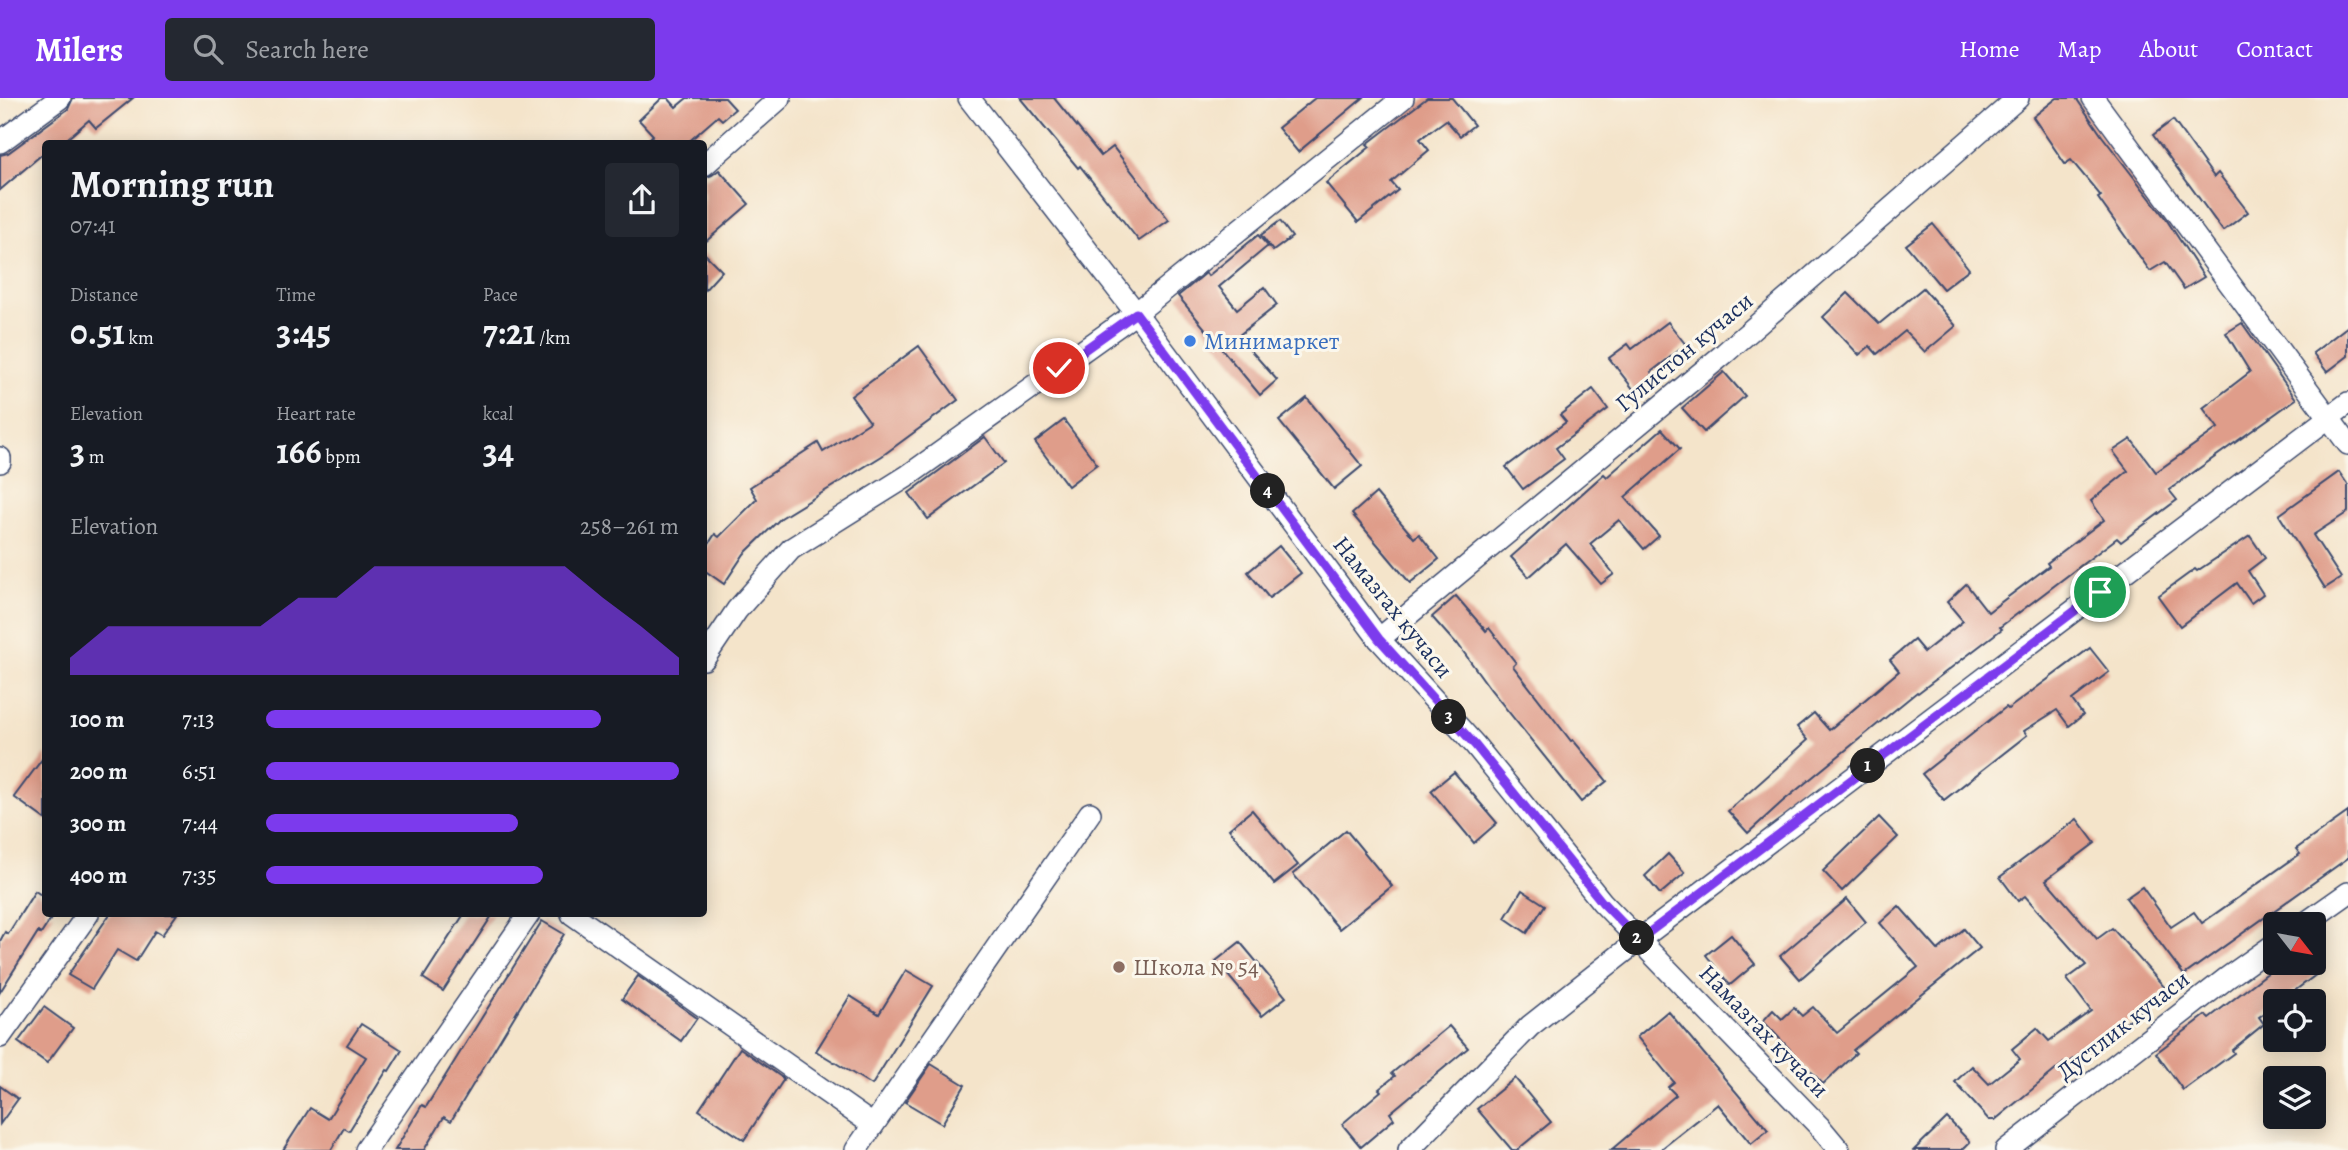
<!DOCTYPE html>
<html lang="en">
<head>
<meta charset="utf-8">
<style>
  body { margin:0; font-family:Alegreya,serif; background:#242831; color:#f1f3f6; height:100vh; display:flex; flex-direction:column; font-size:26px; white-space:nowrap }
  * { box-sizing:border-box; margin:0 }
  p { font-size:23px; color:#9ea1a6 }
  .icon { flex:none; width:38px; height:38px; fill:none; stroke:currentColor; stroke-width:2; stroke-linecap:round; stroke-linejoin:round }
  .map { position:relative; flex:1; overflow:hidden }
  .side { position:absolute; left:42px; top:42px; width:665px; height:777px; display:flex; flex-direction:column; background:#171b24; border-radius:7px; box-shadow:0 4px 18px #0003 }
  .side>* { flex:none }
  .needle { width:46px; rotate:121deg }
  .fabs { position:absolute; left:2263px; top:814px; display:grid; gap:14px }
  .fabs a { display:grid; place-items:center; width:63px; height:63px; border-radius:7px; background:#171b24; box-shadow:0 4px 18px #0003; font-size:35px }
  .pin { position:absolute; display:grid; place-items:center; width:60px; height:60px; color:#fff; margin:-30px; border:4px solid #fff; border-radius:50%; box-shadow:0 2px 7px #0007 }
  .km { position:absolute; width:35px; height:35px; margin:-18px; border-radius:50%; background:#222; color:#fff; font-size:19px; line-height:35px; text-align:center }
  .round { display:grid; place-items:center; flex:none; width:74px; height:74px; border-radius:7px; background:#242831 }
  .head { display:flex; align-items:center; justify-content:space-between; height:119px; padding:0 28px }
  h1 { font-size:38px; font-weight:600; line-height:52px }
  .figures { display:grid; grid-template-columns:repeat(3,1fr); gap:10px; height:119px; padding:7px 28px }
  .figures div { display:grid; align-content:center }
  .figures b { font-size:35px; font-weight:600 }
  .figures small { font-size:19px; font-weight:400 }
  .figures p { font-size:19px }
  .chart { height:196px; padding:14px 28px }
  .chart p { display:flex; justify-content:space-between }
  .chart svg { width:100%; height:126px; margin-top:7px; fill:#7c3aed; opacity:.7 }
  ul { padding:0 28px; list-style:none; font-size:23px }
  li { display:grid; grid-template-columns:112px 84px 1fr; align-items:center; height:52px }
  li i { height:18px; border-radius:9px; background:#7c3aed }
  header { display:flex; align-items:center; gap:42px; box-sizing:border-box; height:98px; padding:0 35px; background:#7c3aed; color:#fff }
  header strong { font-size:33px }
  nav { display:flex; gap:38px; margin-inline-start:auto; font-size:24px }
  .search { width:490px; height:63px; background:#242831; display:flex; align-items:center; gap:18px; box-sizing:border-box; padding:0 24px; border-radius:7px; color:#9ea1a6; font-size:26px }
  .map>svg:first-child { display:block }
  .building { fill:#df9d8a }
  .lines { fill:none; stroke-linecap:round; stroke-linejoin:round }
  .minor-casing { stroke:#3c4a6e; stroke-width:24 }
  .minor { stroke:#fff; stroke-width:21 }
  .route-casing { stroke:#fff; stroke-width:14 }
  .route { stroke:#7c3aed; stroke-width:9 }
  .shop-dot { fill:#3f7fe0; stroke:#fbf7ec; stroke-width:2.5 }
  .education-dot { fill:#8d6e63; stroke:#fbf7ec; stroke-width:2.5 }
  .labels { text-anchor:middle; stroke-width:6; stroke-linejoin:round; paint-order:stroke }
  .shop-label { font-size:24px; fill:#366cbe; stroke:#fbf7ec; text-anchor:start }
  .street-label { font-size:24px; fill:#1b2f5e; stroke:#fbf7ec }
  .education-label { font-size:24px; fill:#785e54; stroke:#fbf7ec; text-anchor:start }
</style>
</head>
<body>
<header>
<strong>Milers</strong>
<div class="search"><svg class="icon" aria-label="search" viewBox="0 0 24 24"><circle cx="10" cy="10" r="6"/><path d="M15 15l6 6"/></svg>Search here</div>
<nav><a>Home</a><a>Map</a><a>About</a><a>Contact</a></nav>
</header>
<div class="map">
<svg width="2348" height="1052" viewBox="0 0 2348 1052">
  <rect width="100%" height="100%" fill="#fbf7ec"/>
  <filter id="ink" filterUnits="userSpaceOnUse"><feTurbulence type="fractalNoise" baseFrequency=".0143" numOctaves="2"/><feDisplacementMap in="SourceGraphic" scale="14" xChannelSelector="R" yChannelSelector="G"/><feConvolveMatrix kernelMatrix="1 2 1 2 8 2 1 2 1" color-interpolation-filters="sRGB"/></filter>
  <filter id="wash" filterUnits="userSpaceOnUse"><feTurbulence type="fractalNoise" baseFrequency=".00686" numOctaves="4" result="noise"/><feDisplacementMap in="SourceGraphic" scale="28" xChannelSelector="R" yChannelSelector="G"/><feGaussianBlur stdDeviation="1.57" result="paint"/><feColorMatrix in="noise" values="0 0 0 0 0 0 0 0 0 0 0 0 0 0 0 0 0 1.4 0 .05"/><feComposite in="paint" operator="in"/></filter>
  <g filter="url(#wash)">
    <rect width="100%" height="100%" fill="#f4e4ca"/>
    <g id="blocks">
      <g class="building">
        <path d="M 73,0 L 133,0 L 96,30 L 89,22 L 61,46 L 46,46 L 46,53 L 0,92 L 0,57 L 8,55 L 68,11 Z"/>
        <path d="M 662,0 L 668,0 L 676,9 L 687,0 L 725,0 L 735,11 L 722,22 L 718,18 L 686,46 L 644,46 L 653,37 L 639,22 Z"/>
        <path d="M 1020,0 L 1054,0 L 1101,58 L 1113,49 L 1169,122 L 1139,143 L 1080,68 L 1078,70 Z"/>
        <path d="M 1315,0 L 1363,0 L 1298,54 L 1278,30 Z"/>
        <path d="M 1427,0 L 1452,0 L 1474,27 L 1460,38 L 1446,22 L 1420,41 L 1429,52 L 1391,84 L 1398,92 L 1358,124 L 1326,85 L 1370,49 L 1367,46 Z"/>
        <path d="M 2057,0 L 2076,0 L 2102,38 L 2166,121 L 2204,179 L 2184,191 L 2165,164 L 2150,173 L 2098,100 L 2101,98 L 2071,62 L 2065,66 L 2033,19 Z"/>
        <path d="M 2173,22 L 2214,79 L 2218,75 L 2248,114 L 2223,133 L 2153,37 Z"/>
        <path d="M 719,72 L 749,106 L 704,145 L 704,80 L 712,77 Z"/>
        <path d="M 1280,123 L 1292,139 L 1273,153 L 1261,137 Z"/>
        <path d="M 1933,126 L 1969,171 L 1943,191 L 1906,147 Z"/>
        <path d="M 1258,137 L 1268,148 L 1219,189 L 1237,211 L 1264,189 L 1277,207 L 1238,238 L 1277,282 L 1260,297 L 1178,198 L 1206,175 L 1208,178 Z"/>
        <path d="M 704,155 L 722,173 L 704,193 Z"/>
        <path d="M 1923,190 L 1956,228 L 1925,254 L 1905,233 L 1877,256 L 1870,248 L 1859,257 L 1823,219 L 1848,195 L 1879,226 Z"/>
        <path d="M 1668,224 L 1686,247 L 1651,274 L 1653,277 L 1634,292 L 1609,260 L 1628,246 L 1632,251 Z"/>
        <path d="M 2242,225 L 2296,301 L 2169,392 L 2177,402 L 2121,444 L 2117,440 L 2000,529 L 2002,531 L 1918,595 L 1917,594 L 1782,704 L 1748,735 L 1728,713 L 1808,642 L 1797,629 L 1814,615 L 1829,632 L 1899,573 L 1890,562 L 1914,542 L 1924,554 L 1963,523 L 1947,504 L 1966,486 L 1988,514 L 2049,468 L 2047,465 L 2104,422 L 2091,403 L 2128,373 L 2113,353 L 2131,341 L 2156,374 L 2218,330 L 2203,310 L 2250,274 L 2226,235 Z"/>
        <path d="M 2348,228 L 2348,258 L 2327,274 L 2313,255 Z"/>
        <path d="M 919,248 L 958,302 L 882,358 L 781,420 L 744,456 L 724,486 L 704,472 L 704,453 L 715,436 L 719,439 L 757,401 L 750,389 L 818,345 L 823,354 L 870,324 L 851,298 Z"/>
        <path d="M 1724,274 L 1745,298 L 1704,334 L 1682,310 Z"/>
        <path d="M 1593,291 L 1608,311 L 1556,350 L 1564,361 L 1523,391 L 1506,369 L 1566,324 L 1560,317 Z"/>
        <path d="M 1307,300 L 1362,368 L 1334,391 L 1279,323 Z"/>
        <path d="M 1064,322 L 1097,366 L 1068,388 L 1035,344 Z"/>
        <path d="M 1662,331 L 1680,351 L 1625,399 L 1659,438 L 1644,451 L 1619,422 L 1590,446 L 1614,476 L 1601,486 L 1566,446 L 1529,479 L 1511,459 L 1604,376 L 1607,379 Z"/>
        <path d="M 985,339 L 1004,365 L 928,421 L 909,395 Z"/>
        <path d="M 2339,374 L 2348,387 L 2348,414 L 2313,437 L 2341,480 L 2325,490 L 2279,417 Z"/>
        <path d="M 1376,395 L 1414,440 L 1419,436 L 1439,461 L 1410,485 L 1352,416 Z"/>
        <path d="M 2250,438 L 2265,460 L 2248,473 L 2263,496 L 2251,505 L 2237,485 L 2180,528 L 2158,498 L 2195,471 L 2197,473 Z"/>
        <path d="M 1279,448 L 1301,475 L 1269,500 L 1248,474 Z"/>
        <path d="M 1456,498 L 1486,533 L 1489,530 L 1516,565 L 1513,568 L 1571,643 L 1573,642 L 1607,683 L 1581,704 L 1491,592 L 1457,545 L 1456,546 L 1432,519 Z"/>
        <path d="M 2090,550 L 2109,574 L 2072,602 L 2083,617 L 2069,628 L 2057,612 L 2024,633 L 2027,637 L 1944,702 L 1922,676 L 2006,609 L 2008,611 Z"/>
        <path d="M 46,656 L 46,722 L 14,699 Z"/>
        <path d="M 1454,674 L 1497,725 L 1474,745 L 1431,693 Z"/>
        <path d="M 1252,712 L 1298,767 L 1274,786 L 1229,731 Z"/>
        <path d="M 2348,714 L 2348,760 L 2184,877 L 2126,800 L 2142,789 L 2171,829 L 2194,814 L 2202,825 L 2300,756 L 2296,751 Z"/>
        <path d="M 1879,719 L 1898,739 L 1842,793 L 1823,773 Z"/>
        <path d="M 2077,721 L 2095,745 L 2046,782 L 2097,841 L 2112,830 L 2167,892 L 2109,938 L 2107,936 L 2066,967 L 2064,965 L 1995,1022 L 1989,1022 L 1955,984 L 1972,968 L 1989,986 L 2020,961 L 2012,951 L 2037,930 L 2049,943 L 2091,913 L 2067,881 L 2086,867 L 2025,798 L 2018,803 L 2000,779 Z"/>
        <path d="M 1346,732 L 1392,788 L 1339,831 L 1293,776 Z"/>
        <path d="M 1668,756 L 1685,775 L 1660,796 L 1645,778 Z"/>
        <path d="M 1522,792 L 1545,807 L 1527,835 L 1505,820 Z"/>
        <path d="M 35,793 L 46,800 L 46,816 L 54,816 L 41,836 L 38,834 L 0,894 L 0,843 L 5,834 L 8,836 Z"/>
        <path d="M 1847,801 L 1866,824 L 1800,881 L 1780,858 Z"/>
        <path d="M 1899,808 L 1938,852 L 1964,831 L 1980,850 L 1853,952 L 1856,955 L 1823,986 L 1763,923 L 1773,912 L 1782,921 L 1794,910 L 1802,918 L 1813,909 L 1837,935 L 1918,869 L 1880,825 Z"/>
        <path d="M 110,816 L 177,816 L 162,837 L 155,833 L 136,863 L 117,852 L 92,891 L 68,877 Z"/>
        <path d="M 464,816 L 493,816 L 443,893 L 423,880 Z"/>
        <path d="M 542,823 L 564,836 L 451,1023 L 444,1019 L 424,1052 L 395,1052 L 422,1007 L 426,1009 Z"/>
        <path d="M 1731,837 L 1755,866 L 1730,887 L 1706,857 Z"/>
        <path d="M 1240,844 L 1286,899 L 1262,918 L 1216,863 Z"/>
        <path d="M 2282,864 L 2309,864 L 2317,876 L 2281,903 L 2275,903 L 2275,908 L 2259,919 L 2264,926 L 2232,952 L 2234,955 L 2183,992 L 2156,955 L 2206,917 L 2209,920 Z"/>
        <path d="M 906,872 L 933,888 L 872,987 L 816,953 L 850,898 L 879,916 Z"/>
        <path d="M 638,878 L 697,920 L 681,943 L 622,901 Z"/>
        <path d="M 44,909 L 73,930 L 47,965 L 18,944 Z"/>
        <path d="M 1668,913 L 1768,1032 L 1751,1046 L 1718,1006 L 1660,1052 L 1611,1052 L 1676,997 L 1668,989 L 1674,984 L 1637,939 Z"/>
        <path d="M 361,926 L 402,952 L 389,973 L 387,972 L 349,1033 L 344,1030 L 331,1052 L 283,1052 L 310,1010 L 328,1021 L 366,959 L 347,947 Z"/>
        <path d="M 1449,928 L 1468,950 L 1390,1015 L 1394,1021 L 1361,1049 L 1342,1026 L 1381,993 L 1379,991 L 1395,978 L 1392,975 Z"/>
        <path d="M 740,950 L 784,981 L 744,1042 L 699,1012 Z"/>
        <path d="M 931,966 L 965,987 L 942,1026 L 905,1004 Z"/>
        <path d="M 1515,980 L 1551,1024 L 1517,1052 L 1512,1052 L 1477,1011 Z"/>
        <path d="M 0,988 L 18,1001 L 0,1026 Z"/>
        <path d="M 1947,1020 L 1970,1044 L 1962,1052 L 1914,1052 Z"/>
      </g>
    </g>
  </g>
  <g filter="url(#ink)">
    <use href="#blocks" fill-opacity="0" stroke="#3c4a6e" stroke-width="2"/>
    <g class="lines">
      <defs>
        <g id="minor">
          <path d="M 969,0 L 1136,215 L 1379,541 L 1475,647 L 1602,804 L 1819,1028 L 1839,1052"/>
          <path d="M 2093,0 L 2348,346"/>
          <path d="M 0,44 L 60,0"/>
          <path d="M 704,67 L 780,0"/>
          <path d="M 0,360 L 0,364"/>
          <path d="M 1379,541 L 1725,255 L 2018,0"/>
          <path d="M 704,561 L 737,512 L 791,451 L 906,379 L 1136,215 L 1403,0"/>
          <path d="M 572,816 L 873,1027"/>
          <path d="M 2304,826 L 2348,795"/>
          <path d="M 0,939 L 88,816"/>
          <path d="M 366,1052 L 529,816"/>
          <path d="M 856,1052 L 1090,715"/>
          <path d="M 1409,1052 L 1530,928 L 1639,842 L 2348,305"/>
          <path d="M 2006,1052 L 2227,880 L 2275,846"/>
        </g>
      </defs>
      <use href="#minor" class="minor-casing"/>
      <use href="#minor" class="minor"/>
    </g>
  </g>
  <g class="lines" filter="url(#ink)">
    <defs>
      <path id="route" d="M 1059,270 L 1136,215 L 1379,541 L 1475,647 L 1602,804 L 1639,842 L 2100,494"/>
    </defs>
    <use href="#route" class="route-casing"/>
    <use href="#route" class="route"/>
  </g>
  <circle class="shop-dot" cx="1190" cy="243" r="7"/>
  <circle class="education-dot" cx="1119" cy="869" r="7"/>
  <g class="labels">
    <g class="shop-label">
      <text x="1204" y="251">Минимаркет</text>
    </g>
    <g class="street-label">
      <text transform="translate(1684 254) rotate(-40)" y="8">Гулистон кучаси</text>
      <text transform="translate(1393 509) rotate(51)" y="8">Намазгах кучаси</text>
      <text transform="translate(2123 927) rotate(-38)" y="8">Дустлик кучаси</text>
      <text transform="translate(1764 933) rotate(46)" y="8">Намазгах кучаси</text>
    </g>
    <g class="education-label">
      <text x="1133" y="877">Школа № 54</text>
    </g>
  </g>
</svg>
<div class="fabs">
<a><svg class="needle" viewBox="-14 -14 28 28"><path d="M0-13l5 13h-10z" fill="#e53935"/><path d="M0 13l5-13h-10z" fill="#9ea1a6"/></svg></a>
<a><svg class="icon" aria-label="locate" viewBox="0 0 24 24"><circle cx="12" cy="12" r="6"/><path d="M12 2v4M12 18v4M2 12h4M18 12h4"/></svg></a>
<a><svg class="icon" aria-label="layers" viewBox="0 0 24 24"><path d="M12 4l9 5-9 5-9-5zM3 14l9 5 9-5"/></svg></a>
</div>
<div class="pin" style="left:2100px;top:494px;background:#1e9e55"><svg class="icon" aria-label="arrive" viewBox="0 0 24 24"><path d="M6 21V4h12l-3 4 3 4H6"/></svg></div>
<div class="pin" style="left:1059px;top:270px;background:#d93025"><svg class="icon" aria-label="check" viewBox="0 0 24 24"><path d="M5 12l5 5 9-10"/></svg></div>
<b class="km" style="left:1868px;top:668px">1</b>
<b class="km" style="left:1637px;top:840px">2</b>
<b class="km" style="left:1449px;top:619px">3</b>
<b class="km" style="left:1268px;top:393px">4</b>
<section class="side">
<div class="head"><div><h1>Morning run</h1><p>07:41</p></div><a class="round"><svg class="icon" aria-label="share" viewBox="0 0 24 24"><path d="M12 15V3M7 8l5-5 5 5M5 13v7h14v-7"/></svg></a></div>
<div class="figures">
<div><p>Distance</p><b>0.51<small> km</small></b></div>
<div><p>Time</p><b>3:45</b></div>
<div><p>Pace</p><b>7:21<small> /km</small></b></div>
</div>
<div class="figures">
<div><p>Elevation</p><b>3<small> m</small></b></div>
<div><p>Heart rate</p><b>166<small> bpm</small></b></div>
<div><p>kcal</p><b>34</b></div>
</div>
<div class="chart"><p><span>Elevation</span>258–261 m</p>
<svg viewBox="0 0 160 44" preserveAspectRatio="none"><path d="M0 44V38L10 27L20 27L30 27L40 27L50 27L60 17L70 17L80 6L90 6L100 6L110 6L120 6L130 6L140 17L150 27L160 38V44z"/></svg>
</div>
<ul>
<li><b>100 m</b>7:13<i style="width:81%"></i></li>
<li><b>200 m</b>6:51<i style="width:100%"></i></li>
<li><b>300 m</b>7:44<i style="width:61%"></i></li>
<li><b>400 m</b>7:35<i style="width:67%"></i></li>
</ul>
</section>
</div>
</body>
</html>
